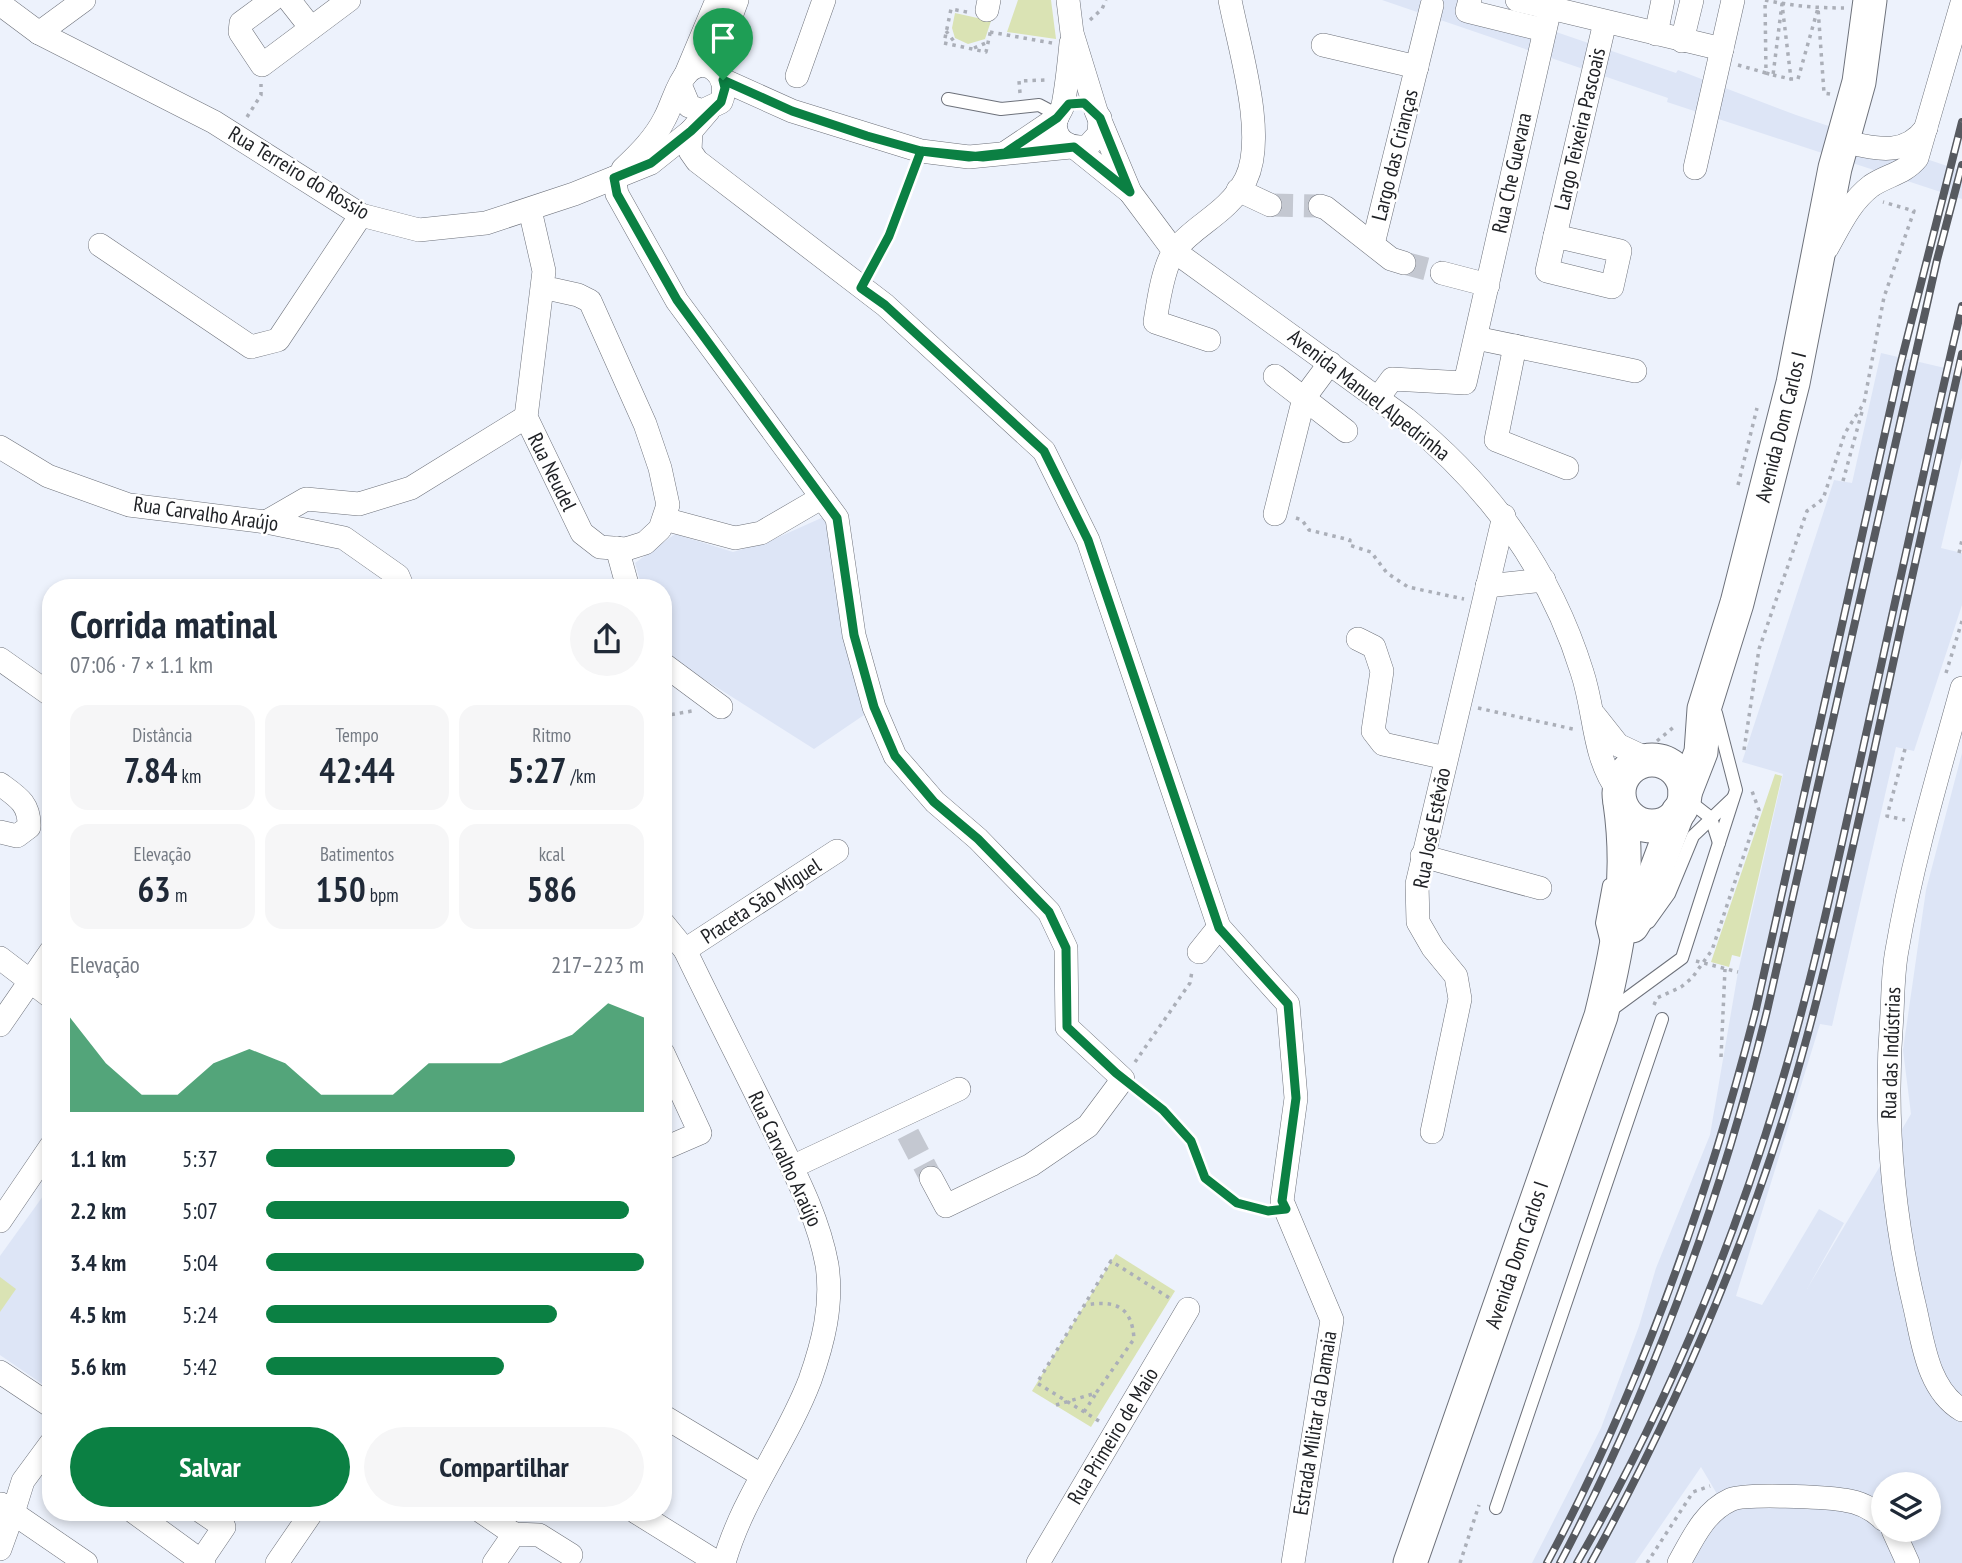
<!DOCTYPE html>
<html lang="pt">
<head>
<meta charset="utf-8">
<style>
  body { margin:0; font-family:"PT Sans Narrow",sans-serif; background:#f6f6f7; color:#1f2937; height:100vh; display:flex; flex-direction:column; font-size:26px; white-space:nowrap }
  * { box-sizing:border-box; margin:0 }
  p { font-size:23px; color:#747a83 }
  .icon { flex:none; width:38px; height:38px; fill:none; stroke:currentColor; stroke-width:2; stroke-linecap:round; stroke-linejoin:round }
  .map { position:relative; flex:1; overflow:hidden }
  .drawer { position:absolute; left:42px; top:579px; width:630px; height:942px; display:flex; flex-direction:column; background:#fff; border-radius:28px; box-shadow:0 4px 10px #0003 }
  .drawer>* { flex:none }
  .fabs { position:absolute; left:1871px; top:1472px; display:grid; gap:14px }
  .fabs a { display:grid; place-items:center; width:70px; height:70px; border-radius:50%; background:#fff; box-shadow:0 4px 10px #0003; font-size:35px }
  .pin { position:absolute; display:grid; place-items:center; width:60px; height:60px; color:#fff; margin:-72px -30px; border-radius:50% 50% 50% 0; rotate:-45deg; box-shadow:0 0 7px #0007 }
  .pin .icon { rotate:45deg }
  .round { display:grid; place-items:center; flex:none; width:74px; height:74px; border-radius:37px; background:#f6f6f7 }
  .overview { display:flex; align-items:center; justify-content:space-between; height:119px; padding:0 28px }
  h1 { font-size:38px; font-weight:700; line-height:52px }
  .stats { display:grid; grid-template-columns:repeat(3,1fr); gap:10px; height:119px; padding:7px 28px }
  .stats div { display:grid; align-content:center; border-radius:18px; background:#f6f6f7; text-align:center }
  .stats b { font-size:35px; font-weight:700 }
  .stats small { font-size:19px; font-weight:400 }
  .stats p { font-size:19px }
  .chart { height:196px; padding:14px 28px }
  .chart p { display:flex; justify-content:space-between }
  .chart svg { width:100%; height:126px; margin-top:7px; fill:#0b8043; opacity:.7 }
  .action { display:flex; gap:14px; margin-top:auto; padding:14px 28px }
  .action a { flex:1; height:80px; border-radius:42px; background:#0b8043; color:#fff; font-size:28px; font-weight:700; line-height:80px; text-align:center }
  .action a+a { background:#f6f6f7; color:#1f2937 }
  ul { padding:0 28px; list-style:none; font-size:23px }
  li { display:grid; grid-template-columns:112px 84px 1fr; align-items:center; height:52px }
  li i { height:18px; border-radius:9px; background:#0b8043 }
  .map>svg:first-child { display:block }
  .built { fill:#dde5f6; fill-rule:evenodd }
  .green { fill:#dae3b4 }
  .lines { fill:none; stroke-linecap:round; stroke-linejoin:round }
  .street-tunnel { stroke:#c4c8d1; stroke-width:23; stroke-dasharray:23 11; stroke-linecap:butt }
  .lane-casing { stroke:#6d717a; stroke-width:14 }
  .street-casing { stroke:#6d717a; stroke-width:24 }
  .secondary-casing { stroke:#6d717a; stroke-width:35 }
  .path { stroke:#abafb8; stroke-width:3.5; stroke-dasharray:3.5 5; stroke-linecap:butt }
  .lane { stroke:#fff; stroke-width:12 }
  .street { stroke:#fff; stroke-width:23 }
  .secondary { stroke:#fff; stroke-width:33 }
  .rail-casing { stroke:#575a60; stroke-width:8 }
  .rail { stroke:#fff; stroke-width:5; stroke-dasharray:16; stroke-linecap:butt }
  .route-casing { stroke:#fff; stroke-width:14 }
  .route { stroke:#0b8043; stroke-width:9 }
  .labels { text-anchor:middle; stroke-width:5; stroke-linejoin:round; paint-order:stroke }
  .street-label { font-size:21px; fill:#202226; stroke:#fff }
</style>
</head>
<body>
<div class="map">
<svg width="1962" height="1563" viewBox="0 0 1962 1563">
  <rect width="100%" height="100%" fill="#edf2fc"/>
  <g class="built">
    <path d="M 1382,0 L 1463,0 L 1676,73 L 1678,70 L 1796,115 L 1962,171 L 1962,199 L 1667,102 L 1668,98 Z"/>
    <path d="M 1881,353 L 1962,372 L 1962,458 L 1941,548 L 1962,553 L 1962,605 L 1914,751 L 1896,747 L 1832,1026 L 1820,1024 L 1736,1296 L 1762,1305 L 1819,1209 L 1844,1223 L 1807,1289 L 1911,1114 L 1903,1050 L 1926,890 L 1962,753 L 1962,1563 L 1687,1563 L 1723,1504 L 1701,1467 L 1635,1563 L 1532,1563 L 1601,1428 L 1639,1326 L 1656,1268 L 1710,1135 L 1738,972 L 1783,774 L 1742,762 L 1834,480 L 1852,483 ZM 1883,1484 L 1928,1484 L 1928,1530 L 1883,1530 Z"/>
    <path d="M 828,515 L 864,715 L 814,749 L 663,653 L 663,588 L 642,588 L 635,563 L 675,534 L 733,552 L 770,541 Z"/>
    <path d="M 51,1185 L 51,1390 L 0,1355 L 0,1256 Z"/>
  </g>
  <g class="green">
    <path d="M 1018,0 L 1051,0 L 1056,39 L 1007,32 Z"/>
    <path d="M 955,13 L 991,21 L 985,39 L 968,44 L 955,38 L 952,28 Z"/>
    <path d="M 1775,774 L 1782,776 L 1740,957 L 1732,955 L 1729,967 L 1711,962 Z"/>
    <path d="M 1116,1254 L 1175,1291 L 1091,1427 L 1032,1391 Z"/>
    <path d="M 0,1277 L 16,1289 L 0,1312 Z"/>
  </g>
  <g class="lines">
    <g class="street-tunnel">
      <path d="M 1270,205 L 1320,206"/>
      <path d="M 1404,263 L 1442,273"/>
      <path d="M 908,1134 L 931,1178"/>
    </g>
    <defs>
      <g id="lane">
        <path d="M 948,99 L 1001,109 L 1039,105 L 1058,115"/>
        <path d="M 1684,797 L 1711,818 L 1719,843"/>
        <path d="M 1649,922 L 1669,894 L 1693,836 L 1733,798"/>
        <path d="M 1606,939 L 1602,923 L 1609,885"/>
        <path d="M 1607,1013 L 1682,958 L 1736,790 L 1716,713"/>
        <path d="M 1496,1508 L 1662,1019"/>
      </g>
      <g id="street">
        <path d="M 272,0 L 241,23 L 240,32 L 262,65 L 349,0"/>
        <path d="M 289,0 L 311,28"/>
        <path d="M 1068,0 L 1072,33 L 1096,111 L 1130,192"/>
        <path d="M 1470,0 L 1467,11 L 1544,30"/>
        <path d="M 1517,0 L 1722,49"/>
        <path d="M 0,4 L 39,33 L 214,122 L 361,215 L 419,230 L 486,223 L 574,194 L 651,163 L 691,131 L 709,110"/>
        <path d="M 987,10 L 989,0"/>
        <path d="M 39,33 L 84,0"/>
        <path d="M 1656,34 L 1663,0"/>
        <path d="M 1682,41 L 1692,0"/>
        <path d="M 1071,43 C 1069,64 1067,85 1063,105 C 1062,110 1058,114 1056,120 C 1052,140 1070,150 1088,146 L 1099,134 L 1100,118"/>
        <path d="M 1323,45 L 1417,67"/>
        <path d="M 686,74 L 717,0"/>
        <path d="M 720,74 L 720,46 L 737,0"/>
        <path d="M 797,76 L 824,0"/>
        <path d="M 723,80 L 792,111 L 921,151 L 969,157 L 1071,147"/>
        <path d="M 691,131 L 690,151 L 697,161 L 885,305 L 1044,451 L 1088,540 L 1219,927 L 1288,1004 L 1296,1098 L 1282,1201 L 1332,1320 L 1293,1563"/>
        <path d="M 1841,141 C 1874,148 1904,158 1926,128"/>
        <path d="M 1074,147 L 1130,192 L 1174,251 L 1406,419 C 1489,486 1550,569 1582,672 C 1596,714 1592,756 1619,792"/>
        <path d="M 1005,153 L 1057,118"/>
        <path d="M 1695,168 L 1733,0"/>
        <path d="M 623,169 C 640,153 655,138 665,118 C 672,105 677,84 687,73 C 706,53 732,77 721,102 L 702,111 L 689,106 L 681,87"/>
        <path d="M 614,178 L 617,194 L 677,301 L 837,518 L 854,635 L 874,707 L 895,756 L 935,802 L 978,839 L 1049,912 L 1066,948 L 1067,1027 L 1123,1079 L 1088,1126 L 1031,1165 L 946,1206 L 931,1178"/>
        <path d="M 1238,190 L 1270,205"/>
        <path d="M 1320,206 L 1326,208 L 1391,259 L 1404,263"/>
        <path d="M 530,210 L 544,271 L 526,417 L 582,533 L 600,547 L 626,549 L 645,543 L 660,529 L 668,505 L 660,468 L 645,424 L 590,301 L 578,295 L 542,287"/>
        <path d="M 1555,236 L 1605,22"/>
        <path d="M 1555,236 L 1620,251 L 1612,287 L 1547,271 Z"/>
        <path d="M 1373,244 L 1432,5"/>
        <path d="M 100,245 L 251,347 L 278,340 L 361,215"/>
        <path d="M 1827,248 C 1840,225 1850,202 1871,186 C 1887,175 1904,174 1917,158 L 1962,3"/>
        <path d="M 1442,273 L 1488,285"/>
        <path d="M 1476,338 L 1635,371"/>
        <path d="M 1209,340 L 1155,322 C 1158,303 1163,266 1175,250 C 1195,224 1228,214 1246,179 C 1267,136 1239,47 1230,0"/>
        <path d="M 1515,346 L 1496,440 L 1567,468"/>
        <path d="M 1275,376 L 1346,431"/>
        <path d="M 1378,398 L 1392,379 L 1465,383 L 1550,8"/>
        <path d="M 0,447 L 48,476 L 129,505 L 266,522 L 344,538 L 398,576 L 403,588"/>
        <path d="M 1275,514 L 1304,398 L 1330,363"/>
        <path d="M 664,519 L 735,538 L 761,533 L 821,498"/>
        <path d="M 266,522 L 306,499 L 359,504 L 411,488 L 526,417"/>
        <path d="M 617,548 L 628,588"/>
        <path d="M 1487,586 L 1544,580"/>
        <path d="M 1358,639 L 1374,647 L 1382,671 L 1373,731 L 1383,744 L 1446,758"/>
        <path d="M 0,659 L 51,695"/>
        <path d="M 663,664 L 721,707"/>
        <path d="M 1962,688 C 1938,775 1912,862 1897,950 C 1893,971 1893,993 1892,1014 C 1884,1115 1891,1209 1915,1308 C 1923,1343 1928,1390 1962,1410"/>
        <path d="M 1595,716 L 1618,745 L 1650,760"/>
        <path d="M 0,784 C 18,797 30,804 29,827 L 17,836 L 0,832"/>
        <path d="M 1422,856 L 1540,888"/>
        <path d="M 663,923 L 685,950 C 713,1008 742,1065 770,1122 C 792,1168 818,1215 827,1265 C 833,1305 823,1343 810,1380 C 786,1443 742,1498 724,1563"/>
        <path d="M 685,950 L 837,851"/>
        <path d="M 1199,952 L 1219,927"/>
        <path d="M 0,958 L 51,997"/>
        <path d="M 0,1025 L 51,951"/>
        <path d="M 663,1053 L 700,1133 L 663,1149"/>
        <path d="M 1432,1132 L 1460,999 L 1456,976 L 1433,948 L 1418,922 L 1417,884 L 1504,516"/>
        <path d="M 792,1167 L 959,1089"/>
        <path d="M 0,1221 L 51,1146"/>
        <path d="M 0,1372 L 51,1406"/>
        <path d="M 663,1416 L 761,1475"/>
        <path d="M 1,1504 L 13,1513 L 23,1481 L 51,1443"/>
        <path d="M 134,1512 L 204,1563"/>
        <path d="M 482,1512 L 514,1534"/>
        <path d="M 636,1512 L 718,1563"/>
        <path d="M 1893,1530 L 1908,1563"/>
        <path d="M 0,1549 L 13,1513 L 86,1563"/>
        <path d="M 201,1561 L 224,1527 L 202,1512"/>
        <path d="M 277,1563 L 312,1512"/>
        <path d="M 494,1563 L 514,1534 L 539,1535 L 571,1555"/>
        <path d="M 1038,1563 L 1188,1309"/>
        <path d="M 1679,1563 C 1692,1540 1704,1512 1730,1500 C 1745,1493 1825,1497 1844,1500 C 1859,1502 1873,1509 1883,1519"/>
      </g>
      <g id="secondary">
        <circle cx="1652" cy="793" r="33"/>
        <path d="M 1685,793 L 1701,752 L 1704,709 L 1737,603 L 1793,383 L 1835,168 L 1859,82 L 1870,0"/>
        <path d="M 1632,926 L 1640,913 L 1678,812"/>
        <path d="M 1410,1563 L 1601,1016 C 1619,943 1631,879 1620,803"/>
      </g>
    </defs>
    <use href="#lane" class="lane-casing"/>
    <use href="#street" class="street-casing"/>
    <use href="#secondary" class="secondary-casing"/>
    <g class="path">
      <path d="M 967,12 L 951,9 L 944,43 L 986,52 L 991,29"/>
      <path d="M 1090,20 L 1102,9 L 1106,0"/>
      <path d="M 946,31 L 956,44"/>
      <path d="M 990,32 L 1052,43"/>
      <path d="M 974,48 L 988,42"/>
      <path d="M 1738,65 L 1766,73"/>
      <path d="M 1773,75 L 1791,79"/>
      <path d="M 1020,93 L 1019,81 L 1045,80"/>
      <path d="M 1830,94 L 1824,93 L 1818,8 L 1798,79 L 1791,79 L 1782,4 L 1773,75 L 1766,73 L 1765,0 C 1792,6 1816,8 1844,8"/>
      <path d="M 247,117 L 261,95 L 261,84"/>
      <path d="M 872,268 L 889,236 L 914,169"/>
      <path d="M 1843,481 L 1863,408"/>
      <path d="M 1738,485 L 1757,408"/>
      <path d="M 1296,518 L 1302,520 L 1309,530 L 1350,540 L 1349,545 L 1371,552 L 1387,573 L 1408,587 L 1464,599"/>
      <path d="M 1959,553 L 1962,540"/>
      <path d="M 1946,673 L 1962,621"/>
      <path d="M 1478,708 L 1573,729"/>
      <path d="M 663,716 L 692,711"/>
      <path d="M 1657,741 L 1675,726"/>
      <path d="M 1905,749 L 1887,816 L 1905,820"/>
      <path d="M 1744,750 L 1759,649 L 1807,511 L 1823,499 L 1845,433 L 1864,403 L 1884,297 L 1914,211 L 1883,202"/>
      <path d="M 1696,961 L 1738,972"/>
      <path d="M 1654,1005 L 1657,998 L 1681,987 L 1692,978 L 1712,950 L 1759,810 L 1752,791"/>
      <path d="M 1721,1057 L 1725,969"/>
      <path d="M 1135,1062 L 1190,983 L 1192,971"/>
      <path d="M 1140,1092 L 1163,1109 L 1191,1141 L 1205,1178 L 1237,1203 L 1263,1209"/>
      <path d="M 1056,1405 L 1096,1393 L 1134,1339 C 1132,1306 1115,1300 1085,1305"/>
      <path d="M 1084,1412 L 1095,1395"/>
      <path d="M 1099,1421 L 1037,1383 L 1111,1261 L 1171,1299"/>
      <path d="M 1460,1563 L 1479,1505"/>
      <path d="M 1647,1563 L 1693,1492 L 1710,1486"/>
    </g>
    <use href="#lane" class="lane"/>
    <use href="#street" class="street"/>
    <use href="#secondary" class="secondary"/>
    <defs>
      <g id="rail">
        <path d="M 1547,1563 C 1641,1387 1707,1201 1756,1009 L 1900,366 L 1962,122"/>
        <path d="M 1560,1563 C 1652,1388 1720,1204 1767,1011 L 1937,260 L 1962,165"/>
        <path d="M 1577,1563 C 1663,1414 1731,1252 1780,1088 C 1812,982 1835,874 1859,766 C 1893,612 1926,459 1962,306"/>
        <path d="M 1591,1563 C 1672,1416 1740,1261 1789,1100 C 1819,1001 1841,899 1864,797 C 1896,649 1928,502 1962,354"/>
      </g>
    </defs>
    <use href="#rail" class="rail-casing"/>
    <use href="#rail" class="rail"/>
  </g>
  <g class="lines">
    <defs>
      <path id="route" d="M 723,80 L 725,88 L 721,102 L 691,131 L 651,163 L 614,178 L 617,194 L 677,300 L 837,518 L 854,635 L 874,707 L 895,756 L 934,802 L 978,839 L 1049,912 L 1066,948 L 1067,1027 L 1116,1073 L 1163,1110 L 1191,1141 L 1205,1178 L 1237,1203 L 1268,1211 L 1286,1209 L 1282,1201 L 1296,1098 L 1288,1004 L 1219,928 L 1088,540 L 1044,451 L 885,305 L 861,288 L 889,236 L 921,151 L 983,157 L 1074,147 L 1130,192 L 1100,118 L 1084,103 L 1069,104 L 1057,118 L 1005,153 L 969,157 L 921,151 L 867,136 L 792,111 L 723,80"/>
    </defs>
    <use href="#route" class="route-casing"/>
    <use href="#route" class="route"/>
  </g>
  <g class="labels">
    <g class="street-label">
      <text transform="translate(1580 129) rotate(-77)" y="7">Largo Teixeira Pascoais</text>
      <text transform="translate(1395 155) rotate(-76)" y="7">Largo das Crianças</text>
      <text transform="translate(299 173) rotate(31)" y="7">Rua Terreiro do Rossio</text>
      <text transform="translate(1512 173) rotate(-78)" y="7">Rua Che Guevara</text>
      <text transform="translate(1369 395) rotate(38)" y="7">Avenida Manuel Alpedrinha</text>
      <text transform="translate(1781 427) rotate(-76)" y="7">Avenida Dom Carlos I</text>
      <text transform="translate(552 472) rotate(64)" y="7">Rua Neudel</text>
      <text transform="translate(206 514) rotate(8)" y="7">Rua Carvalho Araújo</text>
      <text transform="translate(1432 828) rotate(-79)" y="7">Rua José Estêvão</text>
      <text transform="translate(761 901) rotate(-33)" y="7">Praceta São Miguel</text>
      <text transform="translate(1891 1053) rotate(-88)" y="7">Rua das Indústrias</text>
      <text transform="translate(785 1159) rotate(65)" y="7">Rua Carvalho Araújo</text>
      <text transform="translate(1517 1255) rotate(-71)" y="7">Avenida Dom Carlos I</text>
      <text transform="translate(1315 1423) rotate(-81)" y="7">Estrada Militar da Damaia</text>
      <text transform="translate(1113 1436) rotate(-59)" y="7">Rua Primeiro de Maio</text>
    </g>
  </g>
</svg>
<div class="fabs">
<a><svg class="icon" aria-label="layers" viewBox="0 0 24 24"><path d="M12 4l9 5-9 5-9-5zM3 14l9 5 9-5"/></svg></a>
</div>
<div class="pin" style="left:723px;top:80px;background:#1e9e55"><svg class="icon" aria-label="arrive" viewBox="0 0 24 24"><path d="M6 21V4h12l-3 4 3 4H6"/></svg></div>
<section class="drawer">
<div class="overview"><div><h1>Corrida matinal</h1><p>07:06 · 7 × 1.1 km</p></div><a class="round"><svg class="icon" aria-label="share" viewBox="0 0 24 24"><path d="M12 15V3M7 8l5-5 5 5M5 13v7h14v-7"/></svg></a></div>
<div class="stats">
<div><p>Distância</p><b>7.84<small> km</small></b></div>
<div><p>Tempo</p><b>42:44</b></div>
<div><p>Ritmo</p><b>5:27<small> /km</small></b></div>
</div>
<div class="stats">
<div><p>Elevação</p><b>63<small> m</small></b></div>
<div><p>Batimentos</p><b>150<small> bpm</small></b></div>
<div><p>kcal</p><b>586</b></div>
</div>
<div class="chart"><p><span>Elevação</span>217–223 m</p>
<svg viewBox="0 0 160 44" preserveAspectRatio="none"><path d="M0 44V11L10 27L20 38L30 38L40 27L50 22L60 27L70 38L80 38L90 38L100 27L110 27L120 27L130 22L140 17L150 6L160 11V44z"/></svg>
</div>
<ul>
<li><b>1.1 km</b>5:37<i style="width:66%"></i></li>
<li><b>2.2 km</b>5:07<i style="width:96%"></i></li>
<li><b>3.4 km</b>5:04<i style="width:100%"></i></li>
<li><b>4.5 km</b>5:24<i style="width:77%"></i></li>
<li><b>5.6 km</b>5:42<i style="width:63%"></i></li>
</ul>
<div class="action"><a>Salvar</a><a>Compartilhar</a></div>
</section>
</div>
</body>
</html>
